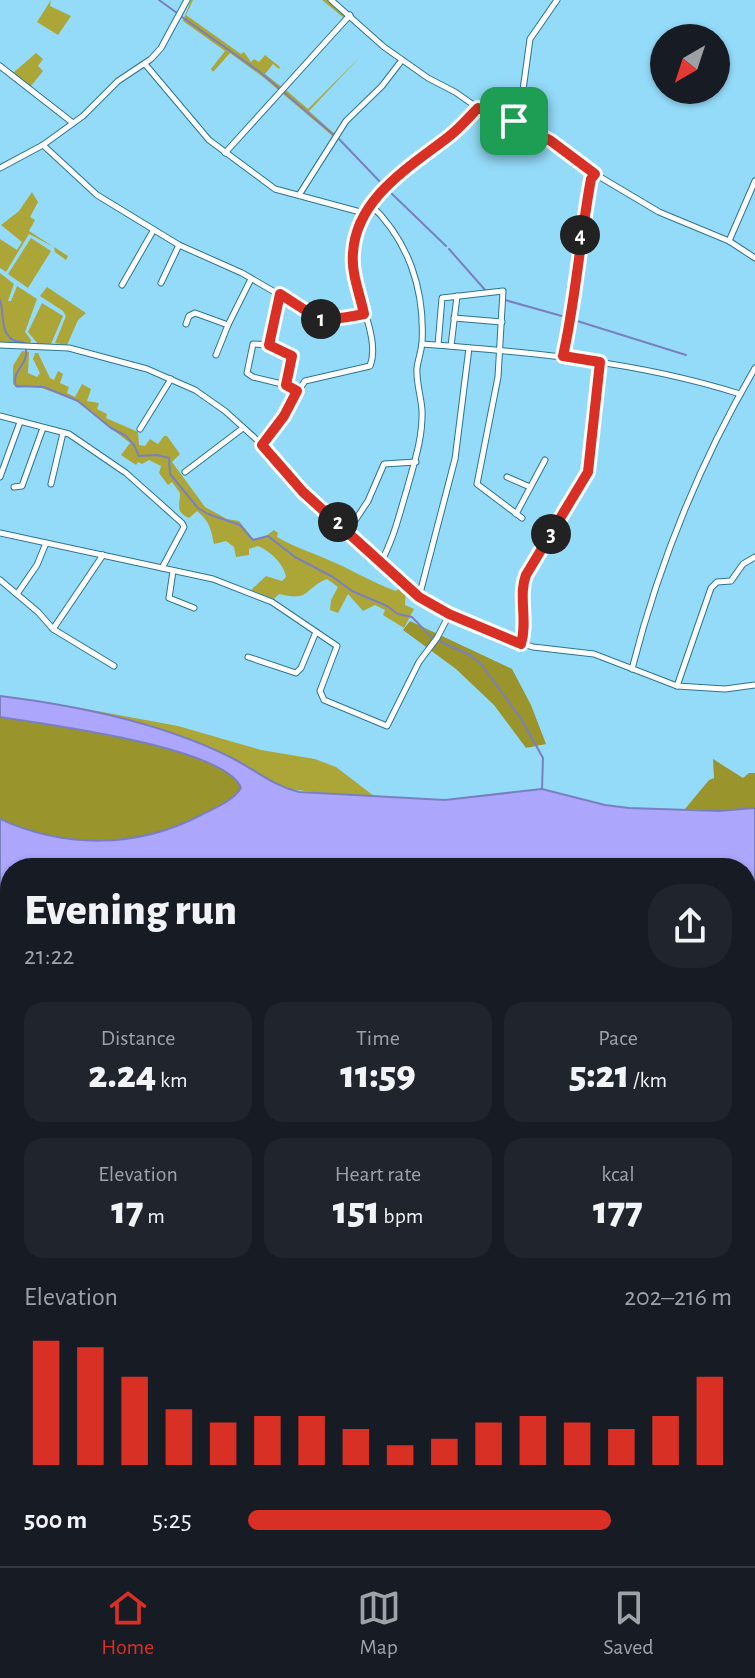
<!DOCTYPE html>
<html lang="en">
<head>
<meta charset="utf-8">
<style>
  body { margin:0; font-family:"Alegreya Sans",sans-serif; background:#20242c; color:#f1f3f6; height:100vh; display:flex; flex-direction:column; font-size:30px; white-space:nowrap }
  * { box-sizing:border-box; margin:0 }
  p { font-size:26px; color:#9ea1a6 }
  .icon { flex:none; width:44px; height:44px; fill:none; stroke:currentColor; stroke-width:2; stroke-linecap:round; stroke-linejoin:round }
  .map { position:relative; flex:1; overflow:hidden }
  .sheet { position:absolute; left:0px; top:858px; width:756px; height:708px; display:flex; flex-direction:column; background:#171b24; border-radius:32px 32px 0 0; box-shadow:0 2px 6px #0004 }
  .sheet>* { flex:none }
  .needle { width:52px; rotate:219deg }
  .tools { position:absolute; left:650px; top:24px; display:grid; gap:16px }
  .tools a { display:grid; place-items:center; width:80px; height:80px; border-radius:50%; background:#171b24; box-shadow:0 2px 6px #0004; font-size:40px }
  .pin { position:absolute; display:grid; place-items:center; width:68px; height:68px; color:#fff; margin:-34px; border-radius:16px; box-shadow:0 4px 12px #0006 }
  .km { position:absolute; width:40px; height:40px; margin:-20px; border-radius:50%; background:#222; color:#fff; font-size:22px; line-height:40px; text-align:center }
  .round { display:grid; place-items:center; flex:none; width:84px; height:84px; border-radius:32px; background:#20242c }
  .head { display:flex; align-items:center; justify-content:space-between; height:136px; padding:0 24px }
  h1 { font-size:44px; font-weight:800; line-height:60px }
  .metrics { display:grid; grid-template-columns:repeat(3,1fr); gap:12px; height:136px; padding:8px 24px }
  .metrics div { display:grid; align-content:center; border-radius:20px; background:#20242c; text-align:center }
  .metrics b { font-size:40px; font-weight:800 }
  .metrics small { font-size:22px; font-weight:400 }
  .metrics p { font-size:22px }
  .chart { height:224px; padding:16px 24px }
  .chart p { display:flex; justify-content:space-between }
  .chart svg { width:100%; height:144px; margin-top:8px; stroke:#d93025; stroke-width:6 }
  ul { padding:0 24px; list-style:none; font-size:26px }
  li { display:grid; grid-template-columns:128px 96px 1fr; align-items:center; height:60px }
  li i { height:20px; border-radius:10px; background:#d93025 }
  .tab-bar { display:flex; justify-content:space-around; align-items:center; height:112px; border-top:2px solid #363941; background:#171b24; font-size:22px; color:#9ea1a6 }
  .tab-bar a { display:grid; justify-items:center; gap:4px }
  .tab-bar .current { color:#d93025 }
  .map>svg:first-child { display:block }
  .green { fill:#aca638 }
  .forest { fill:#9a942c }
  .water { fill:#aca7fd; stroke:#7a80bf; stroke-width:2 }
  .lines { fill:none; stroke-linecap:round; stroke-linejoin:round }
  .stream { stroke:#7a80bf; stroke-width:2 }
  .minor-casing { stroke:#2c7590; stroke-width:7 }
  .minor { stroke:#fff; stroke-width:5 }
  .route-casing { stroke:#fff; stroke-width:16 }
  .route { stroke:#d93025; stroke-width:10 }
</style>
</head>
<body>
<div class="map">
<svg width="755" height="1566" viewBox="0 0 755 1566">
  <rect width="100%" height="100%" fill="#94dbf9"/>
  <g class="green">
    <path d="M 51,0 L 50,6 L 71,16 L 58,35 L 37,22 Z"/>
    <path d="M 191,0 L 193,0 L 186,15 L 241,54 L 244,52 L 251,62 L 254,59 L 259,62 L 265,55 L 280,67 L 279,69 L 273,64 L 265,74 L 283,88 L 344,18 L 322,0 L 327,0 L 350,17 L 286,90 L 308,109 L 360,57 L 309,111 L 337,136 L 335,138 L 263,77 L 230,53 L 213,72 L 211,69 L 225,51 L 183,21 Z"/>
    <path d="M 36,53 L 43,59 L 38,66 L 43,71 L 31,86 L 13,73 Z"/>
    <path d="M 32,192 L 38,202 L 30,217 L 35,220 L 29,231 L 68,256 L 66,260 L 55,252 L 54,247 L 29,234 L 6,272 L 0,268 L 0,239 L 17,250 L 22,242 L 1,225 L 19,211 Z"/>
    <path d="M 31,238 L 51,251 L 28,288 L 8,274 Z"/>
    <path d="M 0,273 L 14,284 L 8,301 L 11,301 L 17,286 L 37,299 L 25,332 L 31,340 L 30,345 L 0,343 Z"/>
    <path d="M 47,287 L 86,313 L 78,320 L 67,345 L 55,343 L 66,316 L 63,311 L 40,296 Z"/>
    <path d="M 42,303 L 63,316 L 51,344 L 38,344 L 28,332 Z"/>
    <path d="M 22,351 L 29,352 L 28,373 L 37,377 L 40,373 L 33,359 L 35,353 L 38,353 L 50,378 L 54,380 L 58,371 L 63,374 L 60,383 L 69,387 L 67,393 L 75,397 L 82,384 L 91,389 L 87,401 L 99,403 L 97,409 L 107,414 L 106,418 L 138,432 L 139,445 L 145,446 L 150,439 L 158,444 L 164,436 L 167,436 L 180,454 L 172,462 L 205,507 L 227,519 L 239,521 L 253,539 L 266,536 L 274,530 L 278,533 L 277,537 C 292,546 308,551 324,558 C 349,568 371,582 396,591 L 402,585 L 406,590 L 405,605 L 414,609 L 404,628 L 383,615 L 385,610 L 375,605 L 363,611 L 348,594 L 338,613 L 330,610 L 331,600 L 338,587 L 327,579 C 304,588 311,602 279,594 L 274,599 L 251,590 L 266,576 L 282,581 L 286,577 C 284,564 270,551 258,546 L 249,549 L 249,555 L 236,557 L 234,547 L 226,541 L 214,544 C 211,529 210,522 197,511 L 189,518 C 175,512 180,506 180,493 L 172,482 L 168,485 L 159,473 L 161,466 L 149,460 L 142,464 L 138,462 L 136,465 L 121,455 L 130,443 L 75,400 L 36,386 L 17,388 L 13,384 L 13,366 Z"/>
    <path d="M 70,706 L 178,726 L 261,750 L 315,759 L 336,767 L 374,796 L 344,796 L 282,788 L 227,755 L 158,730 Z"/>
  </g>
  <g class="forest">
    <path d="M 410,621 L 512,669 L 531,705 L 546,744 L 526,748 L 494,705 L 456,669 L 403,630 Z"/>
    <path d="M 0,717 C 43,724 227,747 241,788 C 232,801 215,808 201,815 C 138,848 65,849 0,819 Z"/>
    <path d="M 713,759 L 743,778 L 749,773 L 755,773 L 755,808 L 719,811 L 685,809 L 709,780 L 714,778 Z"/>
    <path d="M 0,893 L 10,896 L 10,979 L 0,978 Z"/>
    <rect x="746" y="893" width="9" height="195"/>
  </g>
  <g class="water">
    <path d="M 0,696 C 73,705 161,723 228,756 C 253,768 271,785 299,792 L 445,800 L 542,789 L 605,805 L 629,808 L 719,811 L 755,808 L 755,893 L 746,893 L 746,868 L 10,868 L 10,896 L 0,893 L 0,819 C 65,849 138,848 201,815 C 215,808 233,801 241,788 C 226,747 44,724 0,717 Z"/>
    <path d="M 0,978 L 10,979 L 10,1211 L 0,1210 Z"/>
    <path d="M 746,1088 L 755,1088 L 755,1297 L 746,1291 Z"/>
  </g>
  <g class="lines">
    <g class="stream">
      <path d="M 159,0 L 177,13"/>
      <path d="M 182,17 L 260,72 L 335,136"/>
      <path d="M 339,139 L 384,186"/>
      <path d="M 388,190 L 446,246"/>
      <path d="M 449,249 L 486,291"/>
      <path d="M 0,300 C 4,311 0,333 13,340 C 17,342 22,341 26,344"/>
      <path d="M 505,300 L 569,318"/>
      <path d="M 574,320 L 686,355"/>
      <path d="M 26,350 C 28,365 11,371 16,386 L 44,387 L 78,401 L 111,428 L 126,436 L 134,445 L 139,456 L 157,455 L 169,458 L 170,474 L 198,508 L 208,514 L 240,525 L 253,540 L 268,536 L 295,557 L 333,577 L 352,591 L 387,606 L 398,614 L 412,617 L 432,638 L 470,655 L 481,664 L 520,717 L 543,758 L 542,789"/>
    </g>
    <defs>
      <g id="minor">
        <path d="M 331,0 L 384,47 L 428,78 L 455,92 L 478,108 L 514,121 L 551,141 L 595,174 L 659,212 L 729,241 L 755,258"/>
        <path d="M 145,64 L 209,140 L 275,189 L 364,213"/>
        <path d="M 0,66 L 73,123"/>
        <path d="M 514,121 L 523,90 L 530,39 L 557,0"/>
        <path d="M 43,145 L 97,195 L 179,245 L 242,273 L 321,319 L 337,319 L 364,314"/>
        <path d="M 225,153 L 350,15"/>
        <path d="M 0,168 L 43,145 L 83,116 L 118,81 L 151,59 L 161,48 L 187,0"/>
        <path d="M 299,195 L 346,121 L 382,86 L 402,60"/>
        <path d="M 370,204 C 409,241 425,290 422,343 C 421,352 418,360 417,368 C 416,382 421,396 422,410 C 423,438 414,463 407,489 C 399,515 394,539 380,564"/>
        <path d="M 729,241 L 755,181"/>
        <path d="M 161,283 L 179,245"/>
        <path d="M 122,285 L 153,231"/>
        <path d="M 280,294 L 269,345 L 292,356 L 286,385 L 297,391"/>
        <path d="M 454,318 L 502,322"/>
        <path d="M 186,324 L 189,316 L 195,313 L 228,325 L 251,279"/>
        <path d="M 422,344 C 529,352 636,361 740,394"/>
        <path d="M 0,345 L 69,348 L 147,369 L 195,390 L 225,411 L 257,440 L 303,492 L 391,573 L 419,597 L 466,622 L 498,636 L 533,647 L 594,654 L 677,686 L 725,689 L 755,685"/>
        <path d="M 269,345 L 253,344 L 247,373 L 253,377 L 286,385"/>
        <path d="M 438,345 L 442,298 L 503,291 L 498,377 L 477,484 L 522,518"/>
        <path d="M 451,346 L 457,296"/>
        <path d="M 216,355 L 228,325"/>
        <path d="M 563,356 L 571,320 L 579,243 L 591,179 L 595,174"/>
        <path d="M 0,416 L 69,434 L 126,473 L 182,523 L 184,527 L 162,568"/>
        <path d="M 140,429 L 171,379"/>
        <path d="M 262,445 L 305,381 L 370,366 C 379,344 363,310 358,288 C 339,211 393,179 447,138 C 459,129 468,118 478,108"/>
        <path d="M 185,472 L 243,428"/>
        <path d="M 0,477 L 20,422"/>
        <path d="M 507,477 L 530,487"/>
        <path d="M 51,484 L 63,433"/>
        <path d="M 14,487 L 22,486 L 43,428"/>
        <path d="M 516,514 L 545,460"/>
        <path d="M 348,531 L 368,501 L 384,464 L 416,462"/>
        <path d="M 0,533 L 213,579 L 272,602 L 337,646 L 320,691 L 324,700 L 387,726 L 419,662 L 437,638 L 449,615"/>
        <path d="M 173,571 L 169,598 L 194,608"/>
        <path d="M 0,580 L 38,612 L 53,629 L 103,555"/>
        <path d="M 17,594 L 37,565 L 46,543"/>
        <path d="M 419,597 L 455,459 L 469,348"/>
        <path d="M 53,629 L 114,666"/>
        <path d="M 521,644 L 524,632 L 523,582 L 526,575 L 588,472 L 600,362"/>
        <path d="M 248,657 L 296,673 L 301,668 L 316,632"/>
        <path d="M 632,669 C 659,563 700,462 755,368"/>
        <path d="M 677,686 L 711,588 L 717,582 L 731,581 L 743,564 L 755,557"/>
        <path d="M 0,1280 L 10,1280"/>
        <path d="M 746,1309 L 755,1319"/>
        <path d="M 0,1393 L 10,1402"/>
        <path d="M 746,1479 L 755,1472"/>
        <path d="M 746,1510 L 755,1520"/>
        <path d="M 133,1556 L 133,1566"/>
        <path d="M 236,1556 L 243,1566"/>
        <path d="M 319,1556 L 328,1566"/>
        <path d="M 509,1556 L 516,1566"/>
        <path d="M 712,1556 L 727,1566"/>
        <path d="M 284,1566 L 298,1556"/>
        <path d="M 355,1566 L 361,1562 L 356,1556"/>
        <path d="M 431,1566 L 446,1556"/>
        <path d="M 549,1566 L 556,1556"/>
      </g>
    </defs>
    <use href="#minor" class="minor-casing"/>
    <use href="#minor" class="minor"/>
  </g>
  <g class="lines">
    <defs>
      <path id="route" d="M 478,108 L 514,121 L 551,141 L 595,174 L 591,179 C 580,238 576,298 563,356 L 600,362 L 588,472 L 526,575 C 518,596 528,621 521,644 L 449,614 L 419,597 L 303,492 L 262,445 L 284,416 L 297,391 L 286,385 L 292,356 L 269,345 L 280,294 C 320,319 316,324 364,314 C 360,294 351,273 353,253 C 356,199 408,168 447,138 C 459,129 468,118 478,108 Z"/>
    </defs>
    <use href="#route" class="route-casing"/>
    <use href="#route" class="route"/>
  </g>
</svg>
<div class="tools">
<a><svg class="needle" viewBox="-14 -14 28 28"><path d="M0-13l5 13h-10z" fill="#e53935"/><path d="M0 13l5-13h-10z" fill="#9ea1a6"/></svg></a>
</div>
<div class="pin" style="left:514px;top:121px;background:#1e9e55"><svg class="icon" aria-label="arrive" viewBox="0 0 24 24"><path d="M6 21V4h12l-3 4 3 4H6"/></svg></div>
<b class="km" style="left:321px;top:319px">1</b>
<b class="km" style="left:338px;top:522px">2</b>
<b class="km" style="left:551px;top:534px">3</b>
<b class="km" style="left:580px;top:235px">4</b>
<section class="sheet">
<div class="head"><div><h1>Evening run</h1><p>21:22</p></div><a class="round"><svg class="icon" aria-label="share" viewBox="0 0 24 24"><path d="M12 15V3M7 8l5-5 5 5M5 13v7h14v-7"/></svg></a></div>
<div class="metrics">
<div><p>Distance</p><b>2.24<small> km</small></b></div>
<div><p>Time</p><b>11:59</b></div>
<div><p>Pace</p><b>5:21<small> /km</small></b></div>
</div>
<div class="metrics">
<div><p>Elevation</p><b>17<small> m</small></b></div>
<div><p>Heart rate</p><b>151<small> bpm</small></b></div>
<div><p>kcal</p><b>177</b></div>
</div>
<div class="chart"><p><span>Elevation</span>202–216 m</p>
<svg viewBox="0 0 160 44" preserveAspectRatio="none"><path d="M5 44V6M15 44V8M25 44V17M35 44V27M45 44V31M55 44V29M65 44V29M75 44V33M85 44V38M95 44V36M105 44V31M115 44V29M125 44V31M135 44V33M145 44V29M155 44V17"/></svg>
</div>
<ul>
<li><b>500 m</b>5:25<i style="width:75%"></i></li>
</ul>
</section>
</div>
<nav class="tab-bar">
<a class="current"><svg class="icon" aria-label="home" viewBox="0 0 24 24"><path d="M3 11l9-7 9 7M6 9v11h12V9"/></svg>Home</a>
<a><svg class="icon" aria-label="map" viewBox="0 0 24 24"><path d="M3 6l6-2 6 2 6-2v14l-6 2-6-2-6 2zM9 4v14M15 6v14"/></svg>Map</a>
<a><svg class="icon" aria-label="saved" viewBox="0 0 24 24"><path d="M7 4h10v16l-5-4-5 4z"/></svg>Saved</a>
</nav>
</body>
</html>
